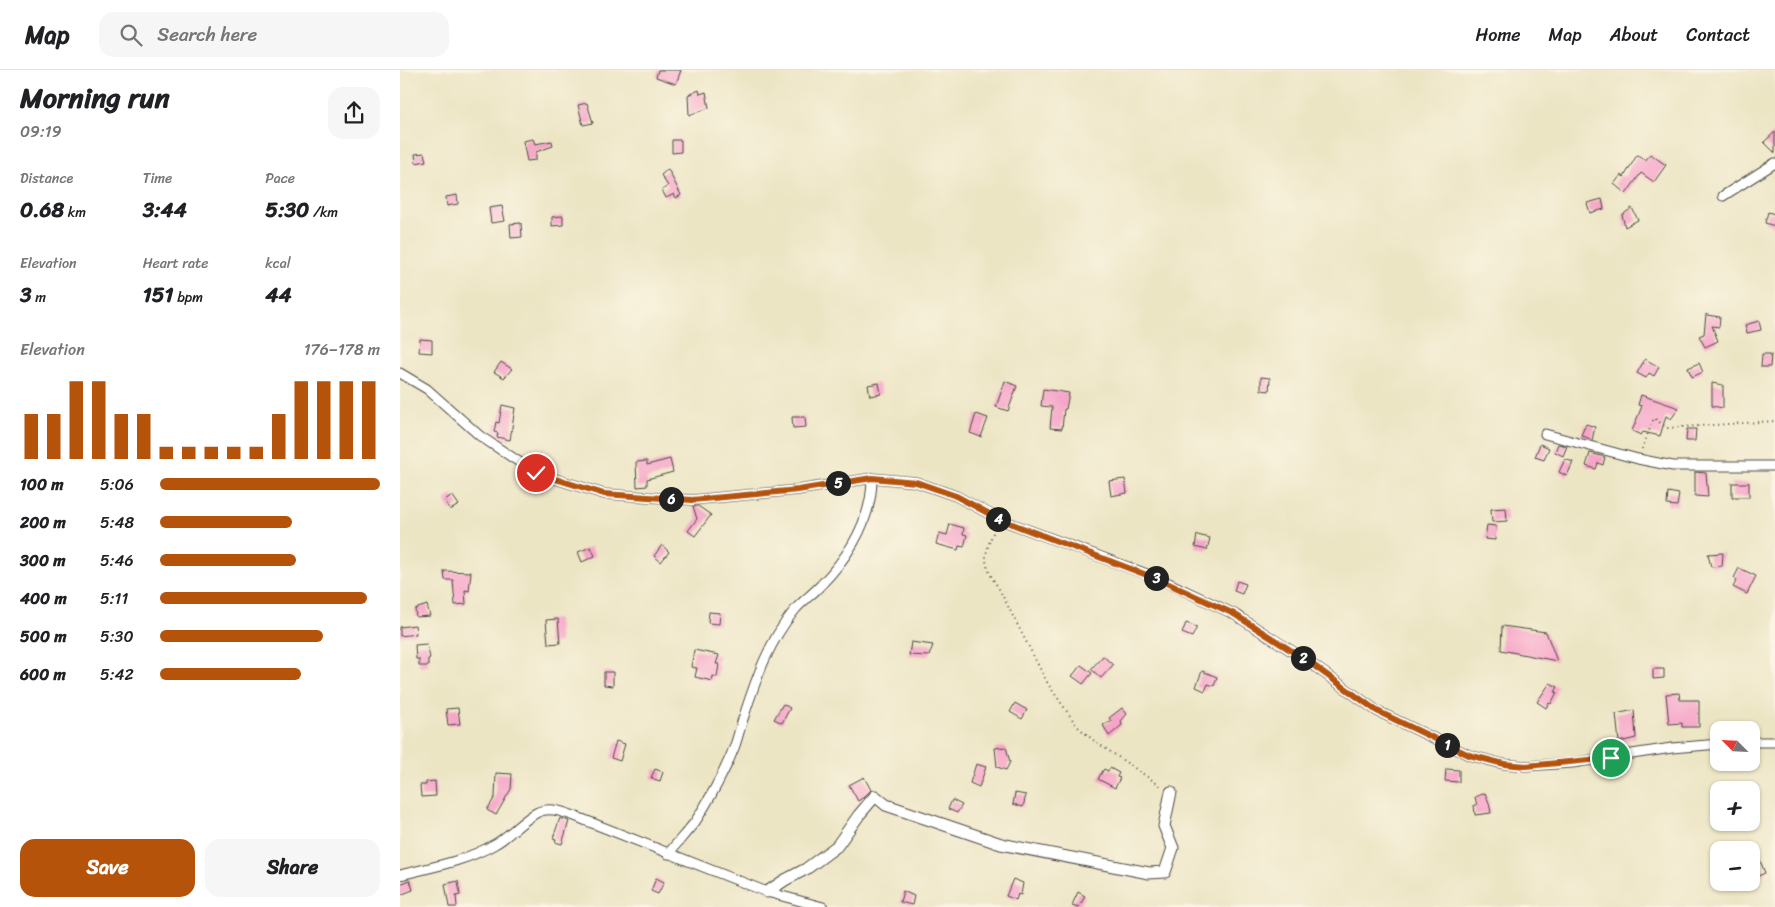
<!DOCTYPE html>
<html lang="en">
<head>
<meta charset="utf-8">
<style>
  body { margin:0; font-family:Sriracha,sans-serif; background:#f6f6f6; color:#202124; height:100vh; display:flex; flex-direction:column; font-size:19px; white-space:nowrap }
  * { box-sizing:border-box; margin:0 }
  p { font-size:16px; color:#757577 }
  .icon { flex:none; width:28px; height:28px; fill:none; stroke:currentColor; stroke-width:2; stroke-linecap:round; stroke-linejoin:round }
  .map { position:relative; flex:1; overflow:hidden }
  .details { display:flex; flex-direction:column; background:#fff; width:400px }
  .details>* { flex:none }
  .needle { width:32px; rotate:294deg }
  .controls { position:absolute; left:1310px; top:651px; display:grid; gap:10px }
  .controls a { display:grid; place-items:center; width:50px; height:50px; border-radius:10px; background:#fff; box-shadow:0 1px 4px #0004; font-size:25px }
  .pin { position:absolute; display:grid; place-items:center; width:42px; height:42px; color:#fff; margin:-21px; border:2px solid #fff; border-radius:50%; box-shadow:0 1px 5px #0007 }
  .km { position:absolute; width:25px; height:25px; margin:-12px; border-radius:50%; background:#222; color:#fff; font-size:14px; line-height:25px; text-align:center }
  .round { display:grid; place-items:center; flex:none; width:52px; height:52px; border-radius:15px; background:#f6f6f6 }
  .summary { display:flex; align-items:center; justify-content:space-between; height:85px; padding:0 20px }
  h1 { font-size:28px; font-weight:700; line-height:38px }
  .stats { display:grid; grid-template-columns:repeat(3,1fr); gap:8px; height:85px; padding:5px 20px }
  .stats div { display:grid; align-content:center }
  .stats b { font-size:21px; font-weight:700 }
  .stats small { font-size:14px; font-weight:400 }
  .stats p { font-size:14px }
  .chart { height:140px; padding:10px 20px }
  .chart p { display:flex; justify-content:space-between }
  .chart svg { width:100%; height:90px; margin-top:5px; stroke:#b45309; stroke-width:6 }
  .button { display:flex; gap:10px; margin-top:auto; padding:10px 20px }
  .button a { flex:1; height:58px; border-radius:15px; background:#b45309; color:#fff; font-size:20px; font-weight:700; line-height:58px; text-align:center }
  .button a+a { background:#f6f6f6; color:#202124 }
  ul { padding:0 20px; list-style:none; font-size:16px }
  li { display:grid; grid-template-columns:80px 60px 1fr; align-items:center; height:38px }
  li i { height:12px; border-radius:6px; background:#b45309 }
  header { display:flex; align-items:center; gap:30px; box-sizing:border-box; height:70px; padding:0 25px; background:#fff; border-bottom:1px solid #e0e0e0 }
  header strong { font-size:24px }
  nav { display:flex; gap:28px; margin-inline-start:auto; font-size:18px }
  .search { width:350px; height:45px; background:#f6f6f6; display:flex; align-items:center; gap:12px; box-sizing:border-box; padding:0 18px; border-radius:15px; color:#757577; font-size:19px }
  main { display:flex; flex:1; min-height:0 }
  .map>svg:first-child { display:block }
  .building { fill:#f6a4c8 }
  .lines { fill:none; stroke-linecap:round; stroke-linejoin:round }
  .minor-casing { stroke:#484742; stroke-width:11 }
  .tertiary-casing { stroke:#484742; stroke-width:13 }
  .path { stroke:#484742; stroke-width:2; stroke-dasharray:1 4; stroke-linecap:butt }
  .minor { stroke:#fff; stroke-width:9 }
  .tertiary { stroke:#fff; stroke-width:11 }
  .route-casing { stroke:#fff; stroke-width:10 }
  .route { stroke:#b45309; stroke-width:6 }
</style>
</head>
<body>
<header>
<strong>Map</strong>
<div class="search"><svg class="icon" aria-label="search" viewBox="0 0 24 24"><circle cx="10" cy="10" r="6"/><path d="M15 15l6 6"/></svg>Search here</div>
<nav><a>Home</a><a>Map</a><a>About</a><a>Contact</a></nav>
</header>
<main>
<section class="details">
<div class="summary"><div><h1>Morning run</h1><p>09:19</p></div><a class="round"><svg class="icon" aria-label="share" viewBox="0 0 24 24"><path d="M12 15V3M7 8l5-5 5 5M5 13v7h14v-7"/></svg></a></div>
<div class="stats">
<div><p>Distance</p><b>0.68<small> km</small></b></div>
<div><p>Time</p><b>3:44</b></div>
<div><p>Pace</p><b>5:30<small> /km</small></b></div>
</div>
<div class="stats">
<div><p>Elevation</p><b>3<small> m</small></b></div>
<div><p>Heart rate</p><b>151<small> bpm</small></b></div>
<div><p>kcal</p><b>44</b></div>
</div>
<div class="chart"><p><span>Elevation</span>176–178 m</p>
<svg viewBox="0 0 160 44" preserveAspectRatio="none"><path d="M5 44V22M15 44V22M25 44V6M35 44V6M45 44V22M55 44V22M65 44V38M75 44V38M85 44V38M95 44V38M105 44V38M115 44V22M125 44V6M135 44V6M145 44V6M155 44V6"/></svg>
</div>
<ul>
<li><b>100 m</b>5:06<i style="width:100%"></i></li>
<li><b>200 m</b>5:48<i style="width:60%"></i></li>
<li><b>300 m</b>5:46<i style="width:62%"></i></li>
<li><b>400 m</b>5:11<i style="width:94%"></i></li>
<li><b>500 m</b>5:30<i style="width:74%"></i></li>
<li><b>600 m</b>5:42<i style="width:64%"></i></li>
</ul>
<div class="button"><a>Save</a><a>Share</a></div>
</section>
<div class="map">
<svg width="1375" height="837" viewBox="0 0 1375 837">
  <rect width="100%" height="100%" fill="#fcf5e5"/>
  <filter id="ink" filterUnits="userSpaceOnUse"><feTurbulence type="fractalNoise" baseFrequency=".02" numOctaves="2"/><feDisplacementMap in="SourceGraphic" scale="10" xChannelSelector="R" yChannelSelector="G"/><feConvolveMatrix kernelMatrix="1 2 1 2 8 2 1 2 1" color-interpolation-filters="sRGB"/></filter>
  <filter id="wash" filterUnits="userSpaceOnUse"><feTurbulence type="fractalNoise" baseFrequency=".0096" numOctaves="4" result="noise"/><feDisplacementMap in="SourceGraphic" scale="20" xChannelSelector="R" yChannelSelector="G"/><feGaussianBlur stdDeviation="1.12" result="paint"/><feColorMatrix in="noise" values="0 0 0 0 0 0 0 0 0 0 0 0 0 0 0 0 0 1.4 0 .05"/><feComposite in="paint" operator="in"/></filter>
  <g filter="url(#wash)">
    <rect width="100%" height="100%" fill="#ece5c4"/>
    <g id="blocks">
      <g class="building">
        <path d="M 258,0 L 281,0 L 276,14 L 256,7 Z"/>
        <path d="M 299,20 L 300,24 L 306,22 L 309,38 L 289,45 L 288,25 Z"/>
        <path d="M 187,33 L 193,53 L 183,55 L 178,35 Z"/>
        <path d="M 1375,62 L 1375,83 L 1364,72 Z"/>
        <path d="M 133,69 L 135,74 L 152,71 L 153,76 L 136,82 L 136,90 L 127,91 L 123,71 Z"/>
        <path d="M 272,70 L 281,70 L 281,82 L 272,83 Z"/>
        <path d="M 24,83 L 26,91 L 16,93 L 15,84 Z"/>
        <path d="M 1250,84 L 1266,95 L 1254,112 L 1241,103 L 1226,124 L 1214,114 L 1221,105 L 1224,107 L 1237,85 L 1246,90 Z"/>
        <path d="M 268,99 L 281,125 L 276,128 L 274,124 L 266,128 L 262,120 L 268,116 L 261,105 Z"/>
        <path d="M 57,125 L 58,134 L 47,136 L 46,127 Z"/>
        <path d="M 1202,129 L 1204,139 L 1190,143 L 1187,133 Z"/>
        <path d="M 102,136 L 105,151 L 91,153 L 89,138 Z"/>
        <path d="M 1232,138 L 1238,150 L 1225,157 L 1222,145 Z"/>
        <path d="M 1368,142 L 1375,144 L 1375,156 L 1365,153 Z"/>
        <path d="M 163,146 L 163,155 L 152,156 L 152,147 Z"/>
        <path d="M 121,153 L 122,167 L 111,168 L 110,154 Z"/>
        <path d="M 1306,244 L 1307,245 L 1320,247 L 1319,257 L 1312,256 L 1318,271 L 1305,277 L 1299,266 L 1304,264 Z"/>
        <path d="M 1359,251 L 1361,260 L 1347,263 L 1345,255 Z"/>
        <path d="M 20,269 L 32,270 L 32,283 L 19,282 Z"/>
        <path d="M 1362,284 L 1371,284 L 1370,297 L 1361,297 Z"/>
        <path d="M 1245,289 L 1259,297 L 1254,306 L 1249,303 L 1246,308 L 1237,303 Z"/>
        <path d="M 101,292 L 112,299 L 104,308 L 94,302 Z"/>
        <path d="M 1299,293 L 1303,302 L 1292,307 L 1288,298 Z"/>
        <path d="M 861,307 L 870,308 L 869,321 L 861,320 Z"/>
        <path d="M 605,311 L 617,316 L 608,341 L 596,337 Z"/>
        <path d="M 479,313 L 481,324 L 470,326 L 468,315 Z"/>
        <path d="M 1312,313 L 1323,315 L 1323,338 L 1312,336 Z"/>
        <path d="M 643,319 L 669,323 L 666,339 L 664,339 L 662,359 L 650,358 L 652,337 L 641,336 Z"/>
        <path d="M 1241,325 L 1279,338 L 1271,349 L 1266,346 L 1260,366 L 1243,362 L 1241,365 L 1232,361 L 1242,336 L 1238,335 Z"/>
        <path d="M 102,335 L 115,338 L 110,370 L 97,367 L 98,363 L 94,362 L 96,352 L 99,353 Z"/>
        <path d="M 576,344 L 588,348 L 581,367 L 570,363 Z"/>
        <path d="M 392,347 L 405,347 L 406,357 L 393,358 Z"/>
        <path d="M 1186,354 L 1195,357 L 1192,370 L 1181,365 Z"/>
        <path d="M 1287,359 L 1296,359 L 1295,371 L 1286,371 Z"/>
        <path d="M 1140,374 L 1149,378 L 1144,390 L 1135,387 Z"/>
        <path d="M 1158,374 L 1167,376 L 1163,386 L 1155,382 Z"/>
        <path d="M 1190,383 L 1205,387 L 1203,395 L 1198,393 L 1196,399 L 1186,396 Z"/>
        <path d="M 270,389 L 273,402 L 247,409 L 247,416 L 237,417 L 236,392 L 247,391 L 247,395 Z"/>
        <path d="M 1165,389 L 1173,392 L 1167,406 L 1159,402 Z"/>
        <path d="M 1295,402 L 1306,403 L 1308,427 L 1295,426 Z"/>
        <path d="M 725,409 L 727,423 L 711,426 L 709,411 Z"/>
        <rect x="1332" y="413" width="17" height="14"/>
        <path d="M 1268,422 L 1279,424 L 1277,436 L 1267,435 Z"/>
        <path d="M 52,425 L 59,435 L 50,440 L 45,430 Z"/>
        <path d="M 293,436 L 298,436 L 311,445 L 295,466 L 288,461 L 297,449 Z"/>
        <path d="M 1106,438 L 1107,451 L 1092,452 L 1091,439 Z"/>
        <path d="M 550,454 L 564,458 L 563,464 L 567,465 L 564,477 L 559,476 L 558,480 L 536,474 L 539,463 L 547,465 Z"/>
        <path d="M 1087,455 L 1096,456 L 1095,470 L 1085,469 Z"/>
        <path d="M 797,465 L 810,468 L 807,480 L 795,477 Z"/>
        <path d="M 262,475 L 269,482 L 261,492 L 254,486 Z"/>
        <path d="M 191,477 L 195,486 L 182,492 L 178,482 Z"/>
        <path d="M 1323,483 L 1322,496 L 1311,497 L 1308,484 Z"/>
        <path d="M 1339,498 L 1356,506 L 1347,524 L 1333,517 L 1337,510 L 1334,508 Z"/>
        <path d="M 44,501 L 71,502 L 69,521 L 65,520 L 66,534 L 55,535 L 53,510 L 45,510 Z"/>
        <path d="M 837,511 L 846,514 L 842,524 L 834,521 Z"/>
        <path d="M 27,535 L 30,546 L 16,547 L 15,539 Z"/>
        <path d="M 309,542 L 320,543 L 319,554 L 308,553 Z"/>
        <path d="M 158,549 L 160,573 L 148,574 L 146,550 Z"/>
        <path d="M 786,553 L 797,557 L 792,567 L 782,563 Z"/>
        <path d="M 15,555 L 16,564 L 0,566 L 0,557 Z"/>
        <path d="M 1102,556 L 1146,562 L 1157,591 L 1101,580 Z"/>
        <path d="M 511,572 L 533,575 L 529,586 L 509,585 Z"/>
        <path d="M 27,574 L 30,588 L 28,589 L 28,596 L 19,596 L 19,589 L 16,589 L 15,575 Z"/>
        <path d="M 294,580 L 319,585 L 316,594 L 319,594 L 317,607 L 313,606 L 312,611 L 295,607 L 297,598 L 291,597 Z"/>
        <path d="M 703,586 L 713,595 L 701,608 L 691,599 Z"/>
        <path d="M 681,595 L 692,603 L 683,614 L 672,606 Z"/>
        <path d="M 1253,599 L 1264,599 L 1264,608 L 1253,609 Z"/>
        <path d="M 802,601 L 817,607 L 814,616 L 808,614 L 805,621 L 796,617 Z"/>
        <path d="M 204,602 L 213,602 L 213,616 L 204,615 Z"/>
        <path d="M 1150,613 L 1158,617 L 1155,622 L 1157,622 L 1151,634 L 1149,633 L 1146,638 L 1137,632 Z"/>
        <path d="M 1279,623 L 1280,630 L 1299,630 L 1299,657 L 1282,657 L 1282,653 L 1269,654 L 1266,624 Z"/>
        <path d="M 615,633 L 627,640 L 622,649 L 610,642 Z"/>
        <path d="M 383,634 L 390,638 L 382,653 L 374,649 Z"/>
        <path d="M 58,638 L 60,654 L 48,655 L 46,639 Z"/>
        <path d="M 722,638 L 727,644 L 721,651 L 722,655 L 709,666 L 703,655 L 711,651 L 709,648 Z"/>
        <path d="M 1234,640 L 1236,668 L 1219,672 L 1216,644 Z"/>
        <path d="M 216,671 L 225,674 L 220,691 L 211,688 Z"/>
        <path d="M 606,677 L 610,692 L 606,700 L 597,697 L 595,678 Z"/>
        <path d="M 576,694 L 586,697 L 579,717 L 570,713 Z"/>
        <path d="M 710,698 L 719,703 L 717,707 L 720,708 L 715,718 L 698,709 L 704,699 L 708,701 Z"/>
        <path d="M 255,699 L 263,702 L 260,711 L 251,708 Z"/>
        <path d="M 1046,699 L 1059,700 L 1059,712 L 1045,711 Z"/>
        <path d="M 96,703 L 112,704 L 111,719 L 96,745 L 87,740 L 95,727 Z"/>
        <path d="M 464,707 L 471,720 L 464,727 L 458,731 L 449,715 Z"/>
        <path d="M 35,711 L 36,726 L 21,727 L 20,715 L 26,715 L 26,712 Z"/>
        <path d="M 615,723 L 626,725 L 623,737 L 613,734 Z"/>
        <path d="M 1085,723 L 1089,733 L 1091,743 L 1075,745 L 1074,735 L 1077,735 L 1075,727 Z"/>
        <path d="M 552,730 L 562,735 L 557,743 L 548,739 Z"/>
        <path d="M 160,748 L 169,751 L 162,774 L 155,772 L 156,769 L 153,768 Z"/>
        <path d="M 1359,788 L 1365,803 L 1351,809 L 1351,792 Z"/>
        <path d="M 256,808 L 264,812 L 258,824 L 251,821 Z"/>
        <path d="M 613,809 L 623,813 L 621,825 L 618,824 L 616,830 L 606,826 Z"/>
        <path d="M 10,810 L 13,820 L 0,825 L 0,814 Z"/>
        <path d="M 58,811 L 60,825 L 56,826 L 57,837 L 49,837 L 45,814 Z"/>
        <path d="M 503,821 L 514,826 L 512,835 L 500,832 Z"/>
        <path d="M 678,822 L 685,826 L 679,837 L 672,835 Z"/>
      </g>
    </g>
  </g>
  <g filter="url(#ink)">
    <use href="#blocks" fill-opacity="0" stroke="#484742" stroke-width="1"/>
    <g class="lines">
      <defs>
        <g id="minor">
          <path d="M 1323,126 L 1375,93"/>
          <path d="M 0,303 L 27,319 L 80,366 L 136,403 L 204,424 L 292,430 L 398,420 L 472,408 L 516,412 L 556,426 L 599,449 L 760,509 L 834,544 L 906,590 L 977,641 L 1069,685 L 1103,694 L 1126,696 L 1172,693 L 1272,678 L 1319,674"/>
          <path d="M 1145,364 L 1238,389 L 1273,396 L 1375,396"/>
          <path d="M 1351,672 L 1375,672"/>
          <path d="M 268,784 C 277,773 286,763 295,752 C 308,732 325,701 334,678 C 338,668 340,657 344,646 C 356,609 369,571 394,541 C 402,531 413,524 421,515 C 450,485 472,450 472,408"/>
          <path d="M 0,805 C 32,797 66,791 95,774 C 110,766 122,750 138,742 C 152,736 169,744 182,749 L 367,822 L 423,837"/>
        </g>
        <path id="tertiary" d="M 367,822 L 385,810 L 406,799 L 437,776 L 459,745 L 475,726 L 486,735 L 601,774 L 749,803 L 765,802 L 773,778 L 764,756 L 771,722"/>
      </defs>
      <use href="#minor" class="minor-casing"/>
      <use href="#tertiary" class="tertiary-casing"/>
      <g class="path">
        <path d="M 1242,379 L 1254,348 L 1267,358 L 1375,351"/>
        <path d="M 595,458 C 584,485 581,492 598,517 L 648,614 L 677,656 L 693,670 L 761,716"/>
      </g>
      <use href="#minor" class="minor"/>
      <use href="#tertiary" class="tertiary"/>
    </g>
  </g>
  <g class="lines" filter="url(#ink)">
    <defs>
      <path id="route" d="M 136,403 L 204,424 L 292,430 L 398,420 L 472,408 L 516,412 L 556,426 L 599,449 L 760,510 L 834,544 L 906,590 L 977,641 L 1069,685 L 1104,694 L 1126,696 L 1211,688"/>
    </defs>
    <use href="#route" class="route-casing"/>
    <use href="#route" class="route"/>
  </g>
</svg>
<div class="controls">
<a><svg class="needle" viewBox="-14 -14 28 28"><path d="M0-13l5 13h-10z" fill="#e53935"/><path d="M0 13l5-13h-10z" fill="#757577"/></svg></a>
<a>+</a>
<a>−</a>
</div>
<div class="pin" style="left:1211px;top:688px;background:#1e9e55"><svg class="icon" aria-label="arrive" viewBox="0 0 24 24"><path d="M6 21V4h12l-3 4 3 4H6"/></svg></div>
<div class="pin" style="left:136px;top:403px;background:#d93025"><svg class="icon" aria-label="check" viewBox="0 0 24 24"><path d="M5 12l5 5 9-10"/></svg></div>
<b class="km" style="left:1047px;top:675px">1</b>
<b class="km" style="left:903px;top:588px">2</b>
<b class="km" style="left:756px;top:508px">3</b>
<b class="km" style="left:598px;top:449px">4</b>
<b class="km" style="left:438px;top:413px">5</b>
<b class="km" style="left:271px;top:429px">6</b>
</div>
</main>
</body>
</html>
